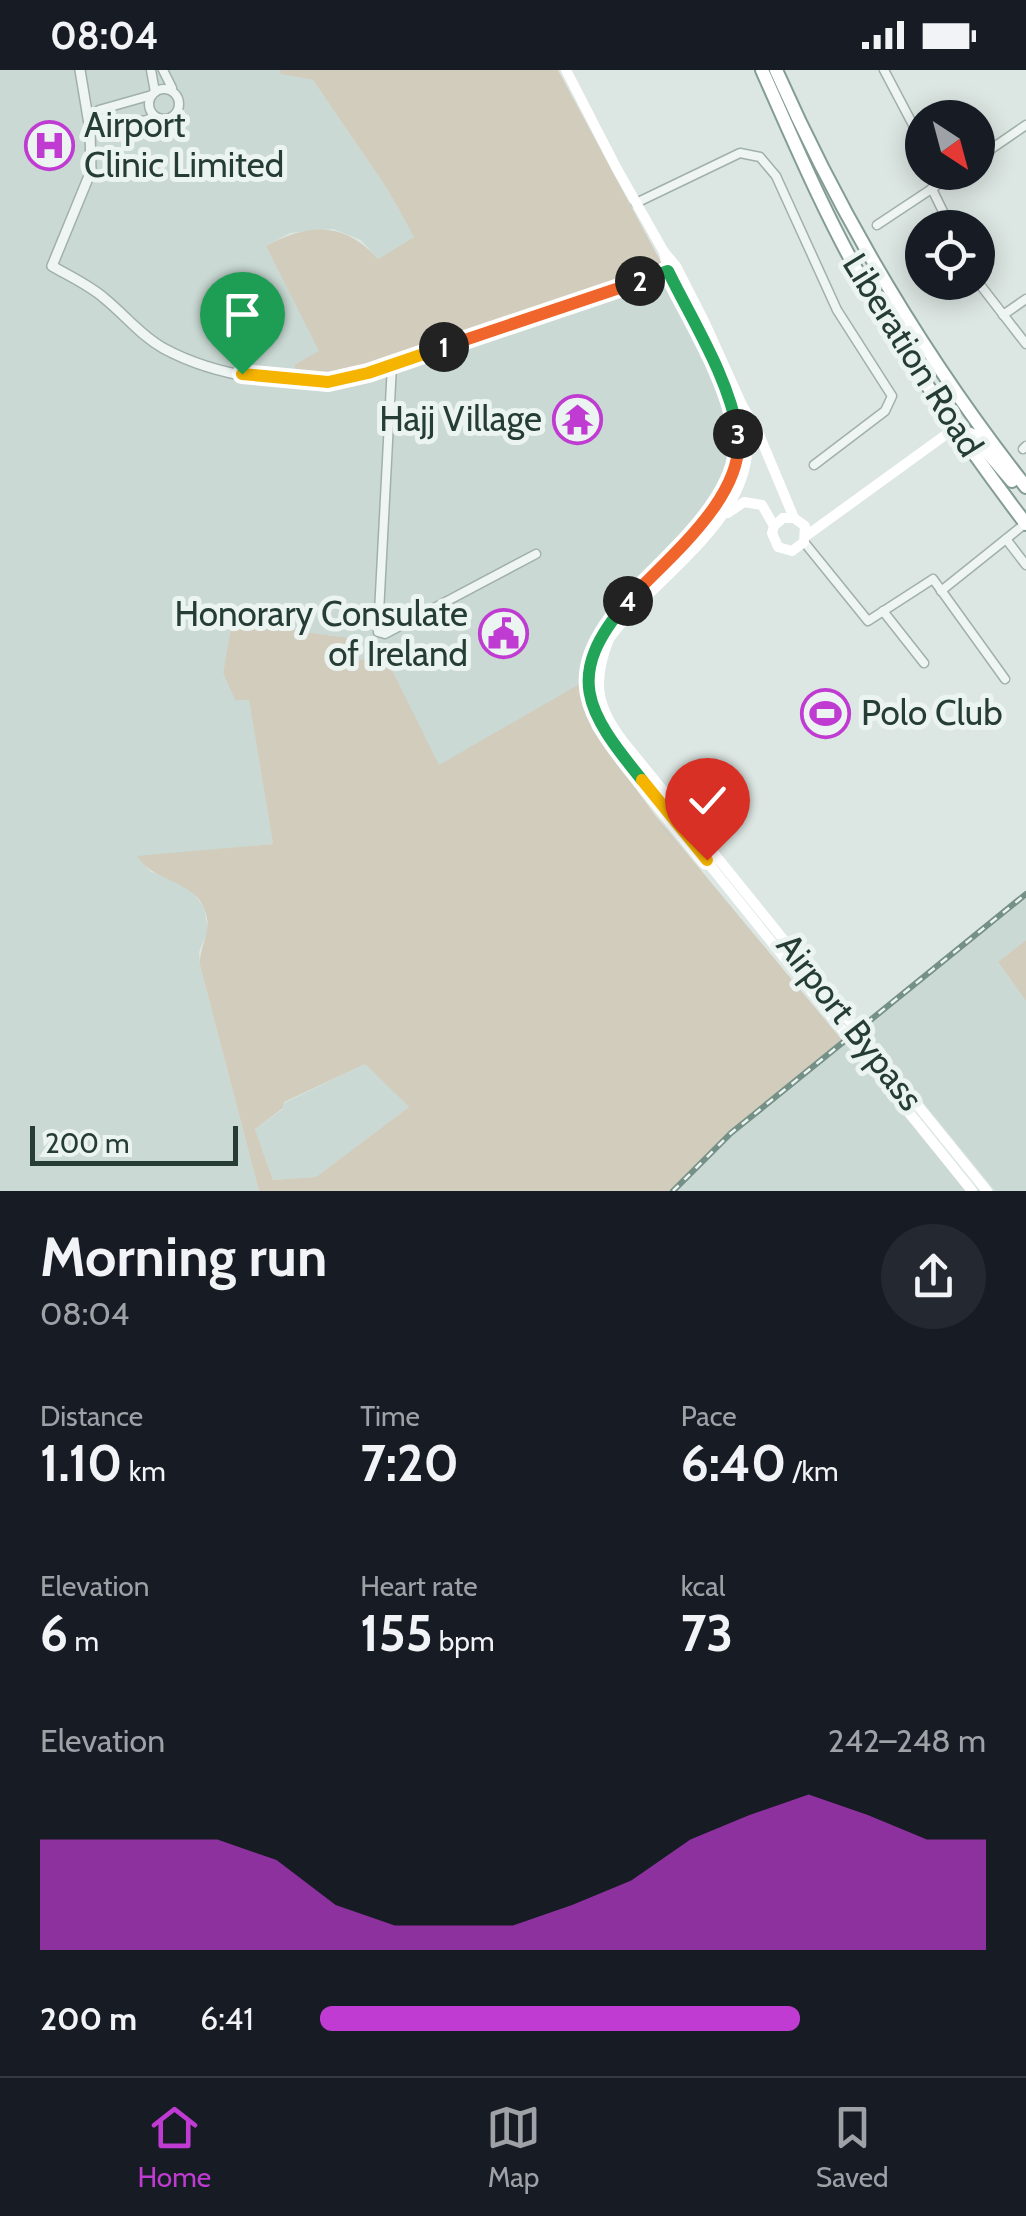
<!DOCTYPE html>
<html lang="en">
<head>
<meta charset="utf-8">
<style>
  body { margin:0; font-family:Cabin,sans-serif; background:#242831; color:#f1f3f6; height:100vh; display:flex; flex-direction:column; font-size:38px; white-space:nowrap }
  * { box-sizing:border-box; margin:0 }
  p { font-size:32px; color:#9ea1a6 }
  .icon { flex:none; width:55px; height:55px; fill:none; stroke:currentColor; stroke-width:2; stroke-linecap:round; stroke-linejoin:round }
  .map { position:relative; height:1121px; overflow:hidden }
  .details { display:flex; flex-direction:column; background:#171b24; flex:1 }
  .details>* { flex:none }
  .needle { width:65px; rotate:144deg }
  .tools { position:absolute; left:905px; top:30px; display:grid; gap:20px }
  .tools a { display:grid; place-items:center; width:90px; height:90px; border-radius:50%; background:#171b24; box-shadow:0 5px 25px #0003; font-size:50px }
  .scale { position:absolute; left:30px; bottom:25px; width:208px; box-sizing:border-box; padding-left:10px; border:5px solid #253d35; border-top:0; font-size:28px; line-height:35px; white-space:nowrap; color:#253d35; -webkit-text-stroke:8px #ebf4f1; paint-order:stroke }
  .pin { position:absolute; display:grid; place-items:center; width:85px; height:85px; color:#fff; margin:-102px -42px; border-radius:50% 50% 50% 0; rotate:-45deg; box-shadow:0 0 10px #0007 }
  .pin .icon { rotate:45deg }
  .km { position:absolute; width:50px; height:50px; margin:-25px; border-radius:50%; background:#222; color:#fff; font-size:28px; line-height:50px; text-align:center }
  .round { display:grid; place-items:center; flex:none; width:105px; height:105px; border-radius:52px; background:#242831 }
  .summary { display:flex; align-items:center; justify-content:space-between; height:170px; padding:0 40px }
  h1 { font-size:55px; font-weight:700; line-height:75px }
  .figures { display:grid; grid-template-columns:repeat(3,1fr); gap:15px; height:170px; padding:10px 40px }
  .figures div { display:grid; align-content:center }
  .figures b { font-size:50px; font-weight:700 }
  .figures small { font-size:28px; font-weight:400 }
  .figures p { font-size:28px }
  .chart { height:280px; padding:20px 40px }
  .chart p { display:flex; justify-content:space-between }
  .chart svg { width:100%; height:180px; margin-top:10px; fill:#bf3bd2; opacity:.7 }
  ul { padding:0 40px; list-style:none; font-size:32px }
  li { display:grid; grid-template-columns:160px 120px 1fr; align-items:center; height:75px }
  li i { height:25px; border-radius:12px; background:#bf3bd2 }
  .status { display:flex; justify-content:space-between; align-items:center; height:70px; padding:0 50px; background:#171b24; direction:ltr }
  .status svg { height:28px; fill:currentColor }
  .menu { display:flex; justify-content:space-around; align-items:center; height:140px; border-top:2px solid #363941; background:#171b24; font-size:28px; color:#9ea1a6 }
  .menu a { display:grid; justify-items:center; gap:5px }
  .menu .on { color:#bf3bd2 }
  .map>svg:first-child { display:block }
  .built { fill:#cad9d3 }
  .green { fill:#d1ccbc; fill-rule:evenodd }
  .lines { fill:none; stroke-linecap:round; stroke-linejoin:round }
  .minor-casing { stroke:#a1b0ab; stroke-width:11 }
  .tertiary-casing { stroke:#a1b0ab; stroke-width:12 }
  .trunk-casing { stroke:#839d94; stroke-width:16 }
  .minor { stroke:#eef5f3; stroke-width:8 }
  .tertiary { stroke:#eef5f3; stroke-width:9 }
  .secondary { stroke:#fff; stroke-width:10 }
  .trunk { stroke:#fff; stroke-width:12 }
  .rail-casing { stroke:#759087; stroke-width:6 }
  .rail { stroke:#ebf4f1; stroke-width:2.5; stroke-dasharray:8; stroke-linecap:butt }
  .split-1-casing { stroke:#fff; stroke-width:20 }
  .split-2-casing { stroke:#fff; stroke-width:20 }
  .split-3-casing { stroke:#fff; stroke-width:20 }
  .split-4-casing { stroke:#fff; stroke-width:20 }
  .split-5-casing { stroke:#fff; stroke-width:20 }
  .split-6-casing { stroke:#fff; stroke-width:20 }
  .split-1 { stroke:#f5b400; stroke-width:12 }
  .split-2 { stroke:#f0652b; stroke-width:12 }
  .split-3 { stroke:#22a559; stroke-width:12 }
  .split-4 { stroke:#f0652b; stroke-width:12 }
  .split-5 { stroke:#22a559; stroke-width:12 }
  .split-6 { stroke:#f5b400; stroke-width:12 }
  .labels { text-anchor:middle; stroke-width:10; stroke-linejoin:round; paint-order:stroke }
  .poi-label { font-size:35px; fill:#253d35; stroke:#ebf4f1; text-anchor:start }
  .street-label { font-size:35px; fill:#253d35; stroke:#ebf4f1 }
</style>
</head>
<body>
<div class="status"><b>08:04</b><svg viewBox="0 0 49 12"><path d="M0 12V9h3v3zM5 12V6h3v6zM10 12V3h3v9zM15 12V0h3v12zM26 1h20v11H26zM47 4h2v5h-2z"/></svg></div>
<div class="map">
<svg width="1026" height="1121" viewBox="0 0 1026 1121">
  <rect width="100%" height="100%" fill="#dce6e2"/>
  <g class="built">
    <path d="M 0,0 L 280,0 L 282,4 L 313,10 L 388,120 L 414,167 L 378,189 L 361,170 L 333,159 L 290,163 L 266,176 L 320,282 L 294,295 L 298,307 L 322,308 L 373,300 L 434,281 L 558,241 L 662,194 L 734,361 L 734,392 L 712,434 L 632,519 L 590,572 L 581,613 L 439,696 L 384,584 L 359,590 L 356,569 L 232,552 L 223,603 L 235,630 L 249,629 L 273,774 L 138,787 L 150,801 L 190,819 L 204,837 L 208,860 L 199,882 L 200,895 L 259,1121 L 0,1121 Z"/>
    <path d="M 1026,822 L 1026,870 L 998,892 L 1026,931 L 1026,1121 L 995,1121 L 860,955 Z"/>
    <path d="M 842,970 L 966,1121 L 672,1121 L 762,1037 Z"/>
    <path d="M 365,994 L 409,1037 L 316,1107 L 273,1110 L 255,1059 L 283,1039 L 284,1033 Z"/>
  </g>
  <g class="green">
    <path d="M 280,0 L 558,0 L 662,194 L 558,241 L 373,299 L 322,308 L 298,307 L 294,295 L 319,281 L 266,176 C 309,153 344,151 378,189 L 414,167 L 388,120 L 313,10 L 281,4 Z"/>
    <path d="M 232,552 L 356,569 L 359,590 L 384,584 L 439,695 L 581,613 L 592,659 L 655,745 L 842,970 L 762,1037 L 672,1121 L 259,1121 L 200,895 C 199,878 210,864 207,848 C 201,809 155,815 137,786 L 273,774 L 249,630 L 235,630 L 223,603 ZM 365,994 L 409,1037 L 316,1107 L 273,1110 L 255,1059 L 283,1038 L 284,1032 Z"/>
    <path d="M 1026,870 L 1026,931 L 998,892 Z"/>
  </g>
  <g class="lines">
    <defs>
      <g id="minor">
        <path d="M 151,0 L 155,22"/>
        <path d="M 163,0 L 172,18"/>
        <path d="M 884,0 L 922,72"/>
        <circle cx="164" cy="34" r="15"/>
        <path d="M 89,51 L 99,40 L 152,25"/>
        <path d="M 90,60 L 159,48"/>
        <path d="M 978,88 L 1026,55"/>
        <path d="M 937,102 L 932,119 L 951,158"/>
        <path d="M 636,133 L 740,83 L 760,87 L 776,106 L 837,240 L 892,326 L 885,341 L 814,395"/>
        <path d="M 877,155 L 957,102"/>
        <path d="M 978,212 L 1026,274"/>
        <path d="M 1003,245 L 1026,229"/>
        <path d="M 392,295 L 378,562 L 385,564 L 536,484"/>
        <path d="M 1023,379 L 1026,376"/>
        <path d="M 1006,469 L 1026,495"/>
        <path d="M 804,472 L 868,551 L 933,509 L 1005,609"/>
        <path d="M 941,521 L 1026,453"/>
        <path d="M 883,541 L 924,593"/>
      </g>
      <path id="tertiary" d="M 80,0 L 90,60 L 91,101 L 52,196 C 69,206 89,215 104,228 C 125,245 140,265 163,278 C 216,307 293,318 352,307 L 673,198"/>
      <g id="trunk">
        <path d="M 762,0 C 795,74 827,150 868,220 C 915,301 969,379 1026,454"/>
        <path d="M 776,0 C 842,149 925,289 1026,417"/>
        <path d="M 955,358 L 973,365 L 1012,411"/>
      </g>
    </defs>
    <use href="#minor" class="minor-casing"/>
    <use href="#tertiary" class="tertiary-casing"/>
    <use href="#trunk" class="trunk-casing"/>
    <use href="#minor" class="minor"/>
    <use href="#tertiary" class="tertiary"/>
    <g class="secondary">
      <path d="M 566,0 L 617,99 L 664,182 L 676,196 L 705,253 L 742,335 L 758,362 L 794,448"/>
      <path d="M 664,182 L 668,201 L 731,338 C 783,480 512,521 613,675 L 972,1121"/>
      <path d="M 742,335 C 775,440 662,496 609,569 C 593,610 595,635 623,671 L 987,1121"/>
      <path d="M 728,443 L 744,432 L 762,435 L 774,456 L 772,463 L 778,477 L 792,481 L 804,472 L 805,456 L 794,448 L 783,448 L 774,456"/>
      <path d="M 806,466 L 955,358"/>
    </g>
    <use href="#trunk" class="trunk"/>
    <defs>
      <path id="rail" d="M 673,1121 L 731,1063 L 1026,824"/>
    </defs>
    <use href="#rail" class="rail-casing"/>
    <use href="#rail" class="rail"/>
  </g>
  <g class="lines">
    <defs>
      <path id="split-1" d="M 242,304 L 328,312 L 368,303 L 444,277"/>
      <path id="split-2" d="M 444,277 L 640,211"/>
      <path id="split-3" d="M 640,211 L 668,201 C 693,252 729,308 738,364"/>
      <path id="split-4" d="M 628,531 C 667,488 746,427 738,364"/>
      <path id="split-5" d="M 628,531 C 563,606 586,641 642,710"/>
      <path id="split-6" d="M 642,710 L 707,790"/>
    </defs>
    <use href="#split-1" class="split-1-casing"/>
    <use href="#split-2" class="split-2-casing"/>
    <use href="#split-3" class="split-3-casing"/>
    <use href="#split-4" class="split-4-casing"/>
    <use href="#split-5" class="split-5-casing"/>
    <use href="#split-6" class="split-6-casing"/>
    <use href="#split-1" class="split-1"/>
    <use href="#split-2" class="split-2"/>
    <use href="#split-3" class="split-3"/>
    <use href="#split-4" class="split-4"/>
    <use href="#split-5" class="split-5"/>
    <use href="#split-6" class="split-6"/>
  </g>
  <defs>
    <symbol id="hospital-ring" viewBox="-11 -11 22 22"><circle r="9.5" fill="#ebf4f1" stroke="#bf3bd2" stroke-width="1.5"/><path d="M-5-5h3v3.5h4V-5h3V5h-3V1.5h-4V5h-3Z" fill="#bf3bd2"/></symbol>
    <symbol id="temple-ring" viewBox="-11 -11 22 22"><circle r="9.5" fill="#ebf4f1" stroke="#bf3bd2" stroke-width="1.5"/><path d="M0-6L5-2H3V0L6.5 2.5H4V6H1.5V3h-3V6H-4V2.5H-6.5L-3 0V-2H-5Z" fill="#bf3bd2"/></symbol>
    <symbol id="civic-ring" viewBox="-11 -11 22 22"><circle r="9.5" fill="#ebf4f1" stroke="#bf3bd2" stroke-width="1.5"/><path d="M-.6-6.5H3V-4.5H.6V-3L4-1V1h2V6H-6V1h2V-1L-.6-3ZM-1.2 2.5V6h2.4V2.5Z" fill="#bf3bd2"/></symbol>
    <symbol id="stadium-ring" viewBox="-11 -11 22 22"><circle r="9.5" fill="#ebf4f1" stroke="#bf3bd2" stroke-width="1.5"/><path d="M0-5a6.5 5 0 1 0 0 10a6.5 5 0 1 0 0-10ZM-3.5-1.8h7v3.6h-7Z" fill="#bf3bd2"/></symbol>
  </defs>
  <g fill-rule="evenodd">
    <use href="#hospital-ring" x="22" y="48" width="55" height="55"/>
    <use href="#temple-ring" x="550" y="322" width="55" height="55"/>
    <use href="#civic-ring" x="476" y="536" width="55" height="55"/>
    <use href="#stadium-ring" x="798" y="616" width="55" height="55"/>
  </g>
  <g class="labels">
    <g class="poi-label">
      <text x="84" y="67">Airport<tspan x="84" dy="40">Clinic Limited</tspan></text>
      <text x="542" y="361" text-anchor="end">Hajj Village</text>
      <text x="468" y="556" text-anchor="end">Honorary Consulate<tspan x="468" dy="40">of Ireland</tspan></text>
      <text x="861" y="655">Polo Club</text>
    </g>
    <g class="street-label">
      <text transform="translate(913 285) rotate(58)" y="12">Liberation Road</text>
      <text transform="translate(850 952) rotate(52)" y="12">Airport Bypass</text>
    </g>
  </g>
</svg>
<div class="tools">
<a><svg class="needle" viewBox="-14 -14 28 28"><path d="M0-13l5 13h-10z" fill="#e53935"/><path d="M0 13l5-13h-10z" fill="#9ea1a6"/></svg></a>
<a><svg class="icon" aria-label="locate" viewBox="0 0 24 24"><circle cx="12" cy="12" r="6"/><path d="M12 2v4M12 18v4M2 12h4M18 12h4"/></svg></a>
</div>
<div class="scale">200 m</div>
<div class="pin" style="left:242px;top:304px;background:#1e9e55"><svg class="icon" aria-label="arrive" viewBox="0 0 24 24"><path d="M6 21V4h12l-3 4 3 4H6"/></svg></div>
<div class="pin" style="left:707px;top:790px;background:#d93025"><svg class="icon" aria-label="check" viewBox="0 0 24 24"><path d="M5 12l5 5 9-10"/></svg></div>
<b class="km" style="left:444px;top:277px">1</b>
<b class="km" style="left:640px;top:211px">2</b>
<b class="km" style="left:738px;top:364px">3</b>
<b class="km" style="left:628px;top:531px">4</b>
</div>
<section class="details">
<div class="summary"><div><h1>Morning run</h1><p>08:04</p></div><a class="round"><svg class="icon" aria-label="share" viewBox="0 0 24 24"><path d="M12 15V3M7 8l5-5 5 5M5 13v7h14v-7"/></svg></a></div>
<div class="figures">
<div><p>Distance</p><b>1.10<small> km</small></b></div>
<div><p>Time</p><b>7:20</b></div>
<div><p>Pace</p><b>6:40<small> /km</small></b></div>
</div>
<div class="figures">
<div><p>Elevation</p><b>6<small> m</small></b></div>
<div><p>Heart rate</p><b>155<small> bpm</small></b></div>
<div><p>kcal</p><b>73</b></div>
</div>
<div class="chart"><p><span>Elevation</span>242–248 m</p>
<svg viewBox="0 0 160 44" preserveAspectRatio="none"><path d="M0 44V17L10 17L20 17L30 17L40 22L50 33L60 38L70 38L80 38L90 33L100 27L110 17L120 11L130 6L140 11L150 17L160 17V44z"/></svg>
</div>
<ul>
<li><b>200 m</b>6:41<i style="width:72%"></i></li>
</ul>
</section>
<nav class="menu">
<a class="on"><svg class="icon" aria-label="home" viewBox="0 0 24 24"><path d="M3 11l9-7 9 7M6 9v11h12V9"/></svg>Home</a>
<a><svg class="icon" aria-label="map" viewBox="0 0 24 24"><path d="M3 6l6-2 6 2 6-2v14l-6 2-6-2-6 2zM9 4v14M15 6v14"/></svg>Map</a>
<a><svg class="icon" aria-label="saved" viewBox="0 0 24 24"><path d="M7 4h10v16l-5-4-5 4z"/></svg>Saved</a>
</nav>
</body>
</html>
